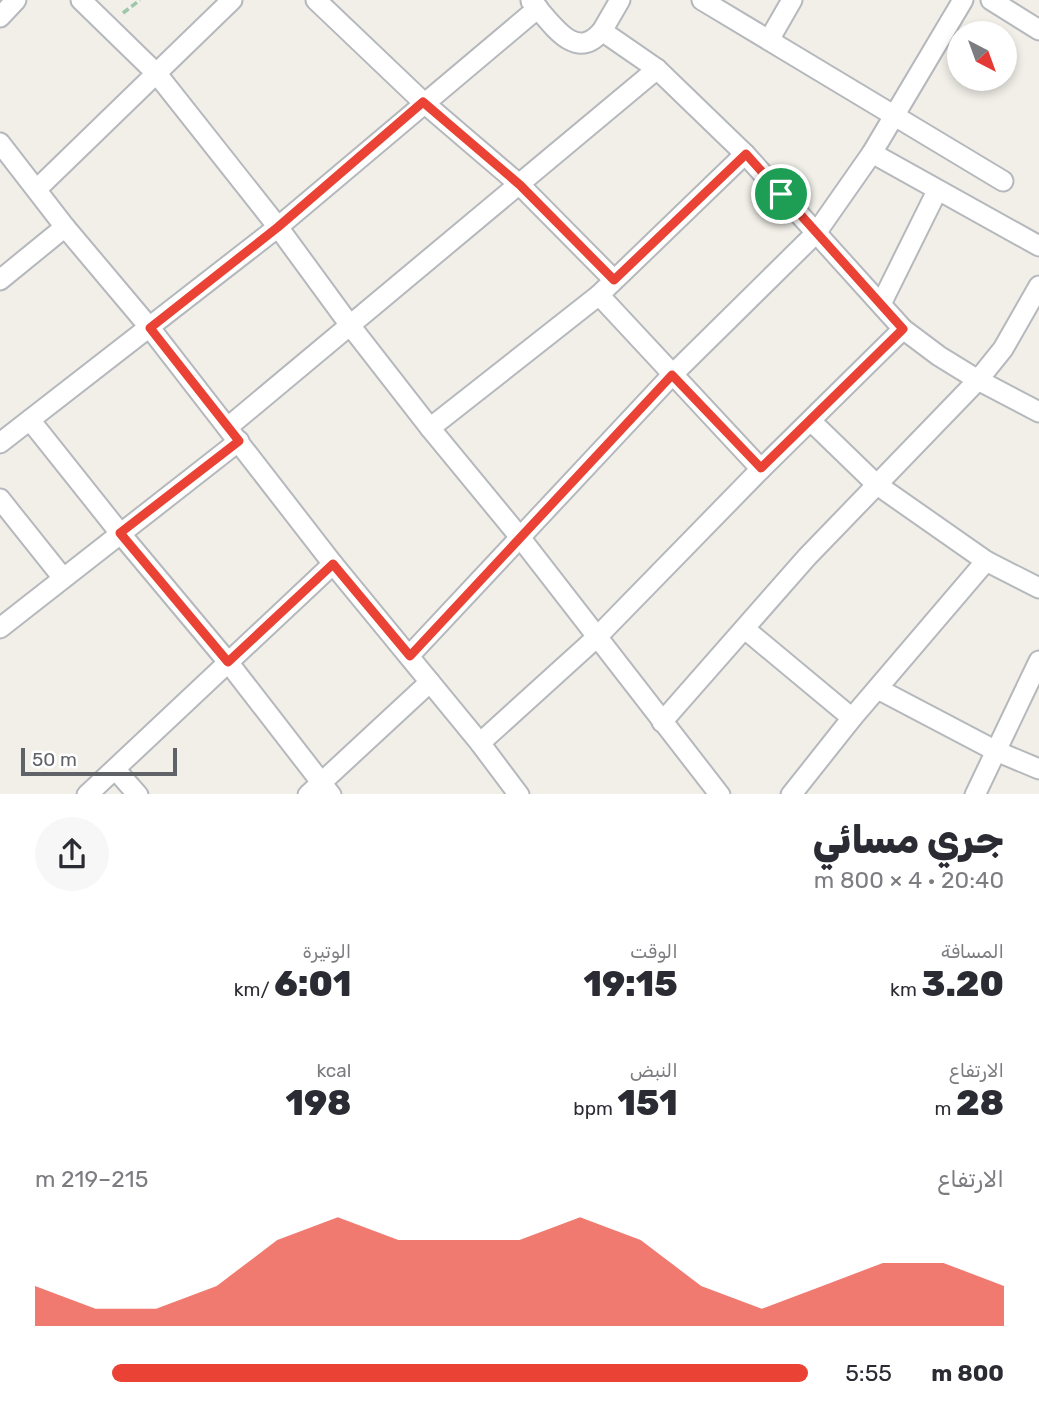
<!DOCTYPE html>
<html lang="ar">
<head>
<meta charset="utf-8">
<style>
  body { margin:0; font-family:Rubik,Cairo,sans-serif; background:#f7f7f7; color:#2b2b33; direction:rtl; height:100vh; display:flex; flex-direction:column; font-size:26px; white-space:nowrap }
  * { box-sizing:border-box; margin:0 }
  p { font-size:23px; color:#7c7c81 }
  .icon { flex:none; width:38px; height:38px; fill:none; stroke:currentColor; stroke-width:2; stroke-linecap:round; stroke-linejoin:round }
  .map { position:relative; height:794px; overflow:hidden; direction:ltr }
  .side { display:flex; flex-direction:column; background:#fff; flex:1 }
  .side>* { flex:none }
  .needle { width:46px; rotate:139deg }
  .buttons { position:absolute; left:947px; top:21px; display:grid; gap:14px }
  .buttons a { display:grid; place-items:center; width:70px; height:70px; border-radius:50%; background:#fff; box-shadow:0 4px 10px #0003; font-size:35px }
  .scale { position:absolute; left:21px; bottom:18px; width:156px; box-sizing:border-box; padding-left:7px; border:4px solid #5f6368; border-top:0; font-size:19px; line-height:24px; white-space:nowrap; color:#5f6368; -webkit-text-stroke:5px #fff; paint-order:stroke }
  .pin { position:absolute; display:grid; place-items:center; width:60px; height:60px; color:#fff; margin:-30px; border:4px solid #fff; border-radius:50%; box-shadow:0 2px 7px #0007 }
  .round { display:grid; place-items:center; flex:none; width:74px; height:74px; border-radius:37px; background:#f7f7f7 }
  .summary { display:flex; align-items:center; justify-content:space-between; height:119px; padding:0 35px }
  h1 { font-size:38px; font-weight:800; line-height:52px }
  .metrics { display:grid; grid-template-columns:repeat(3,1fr); gap:10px; height:119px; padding:7px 35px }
  .metrics div { display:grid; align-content:center }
  .metrics b { font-size:35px; font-weight:800 }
  .metrics small { font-size:19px; font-weight:400 }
  .metrics p { font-size:19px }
  .chart { height:196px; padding:14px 35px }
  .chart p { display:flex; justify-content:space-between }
  .chart svg { width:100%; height:126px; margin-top:7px; fill:#ea4335; opacity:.7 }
  ul { padding:0 35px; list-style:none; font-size:23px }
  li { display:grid; grid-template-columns:112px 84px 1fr; align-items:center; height:52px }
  li i { height:18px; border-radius:9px; background:#ea4335 }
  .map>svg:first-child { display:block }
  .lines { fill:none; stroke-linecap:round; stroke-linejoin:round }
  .minor-casing { stroke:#b5b8bc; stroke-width:23 }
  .path { stroke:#9cc7a9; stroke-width:3.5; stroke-dasharray:7 3.5; stroke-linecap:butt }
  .minor { stroke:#fff; stroke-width:19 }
  .route-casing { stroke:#fff; stroke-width:14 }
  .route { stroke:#ea4335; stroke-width:9 }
</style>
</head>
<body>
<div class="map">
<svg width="1039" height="795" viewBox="0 0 1039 795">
  <rect width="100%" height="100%" fill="#f1efe8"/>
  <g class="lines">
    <defs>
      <g id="minor">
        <path d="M 81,0 L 157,74 L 278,227 L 349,324 L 430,428 L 519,536 L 720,795"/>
        <path d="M 316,0 L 423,102 L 520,185 L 614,280"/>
        <path d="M 702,0 L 1003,181"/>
        <path d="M 991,0 L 1039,30"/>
        <path d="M 531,1 C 551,21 574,64 602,31 L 657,69 L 745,154 L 903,329 L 939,356 L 978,380 L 1039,412"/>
        <path d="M 0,17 L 16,0"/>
        <path d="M 602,31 L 620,0"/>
        <path d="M 769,40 L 792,0"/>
        <path d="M 0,143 L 65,227 L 150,328 L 333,564 L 480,743 L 519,795"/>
        <path d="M 872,153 L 963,0"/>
        <path d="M 37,189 L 232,0"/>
        <path d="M 0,280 L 65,227"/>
        <path d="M 599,295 L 761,469"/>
        <path d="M 881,304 L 937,191"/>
        <path d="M 30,420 L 120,533 L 228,662 L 331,795"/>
        <path d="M 811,421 L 876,484 L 986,561 L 1039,588"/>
        <path d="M 228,427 L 657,69"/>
        <path d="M 430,428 L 599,295 L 745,154"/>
        <path d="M 0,443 L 278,227 L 538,8"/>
        <path d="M 0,499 L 63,578"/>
        <path d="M 0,628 L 239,441"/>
        <path d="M 745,629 L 852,718"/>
        <path d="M 409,656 L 672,375 L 816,233 L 872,153 L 1039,246"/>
        <path d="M 878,689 L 996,751 L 1039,769"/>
        <path d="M 662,722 L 807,557 L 978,380 L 1003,349 L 1039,286"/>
        <path d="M 480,743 L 597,637 L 761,469 L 903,329"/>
        <path d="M 115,769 L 138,795"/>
        <path d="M 87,795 L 333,564"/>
        <path d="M 308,795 L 430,682"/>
        <path d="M 791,795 L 852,718 L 986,561"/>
        <path d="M 975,795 L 1039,661"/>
      </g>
    </defs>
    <use href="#minor" class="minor-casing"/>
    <path class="path" d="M 123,13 L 140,0"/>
    <use href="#minor" class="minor"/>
  </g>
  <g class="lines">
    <defs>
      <path id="route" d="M 423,102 L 520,185 L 614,280 L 746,154 L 903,329 L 761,468 L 672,375 L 410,656 L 333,564 L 228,662 L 120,533 L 239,441 L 150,328 L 278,227 Z"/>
    </defs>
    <use href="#route" class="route-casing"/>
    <use href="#route" class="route"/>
  </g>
</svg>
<div class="buttons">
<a><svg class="needle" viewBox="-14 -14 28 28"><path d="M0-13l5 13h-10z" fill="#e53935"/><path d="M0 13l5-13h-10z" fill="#7c7c81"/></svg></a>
</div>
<div class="scale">50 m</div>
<div class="pin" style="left:781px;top:194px;background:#1e9e55"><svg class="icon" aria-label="arrive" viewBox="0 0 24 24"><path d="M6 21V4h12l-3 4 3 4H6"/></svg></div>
</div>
<section class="side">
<div class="summary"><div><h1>جري مسائي</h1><p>20:40 · 4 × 800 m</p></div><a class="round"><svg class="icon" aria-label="share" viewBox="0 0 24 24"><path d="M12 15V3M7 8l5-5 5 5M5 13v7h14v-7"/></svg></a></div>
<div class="metrics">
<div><p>المسافة</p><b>3.20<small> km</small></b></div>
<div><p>الوقت</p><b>19:15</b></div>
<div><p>الوتيرة</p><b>6:01<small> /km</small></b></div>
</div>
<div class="metrics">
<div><p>الارتفاع</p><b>28<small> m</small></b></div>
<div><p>النبض</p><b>151<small> bpm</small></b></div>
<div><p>kcal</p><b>198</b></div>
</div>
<div class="chart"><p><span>الارتفاع</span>215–219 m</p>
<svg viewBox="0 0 160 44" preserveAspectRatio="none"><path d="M0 44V30L10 38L20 38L30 30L40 14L50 6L60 14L70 14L80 14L90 6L100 14L110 30L120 38L130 30L140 22L150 22L160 30V44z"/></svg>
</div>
<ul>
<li><b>800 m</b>5:55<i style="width:90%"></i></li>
</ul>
</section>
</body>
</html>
